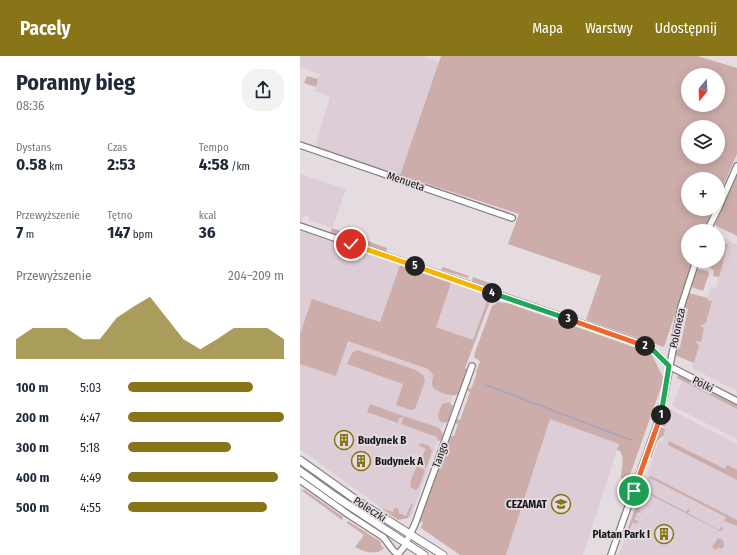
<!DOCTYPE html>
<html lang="pl">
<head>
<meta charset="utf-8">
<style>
  body { margin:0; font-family:"Fira Sans Condensed",sans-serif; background:#f2f2f3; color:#1f2937; height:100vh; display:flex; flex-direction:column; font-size:15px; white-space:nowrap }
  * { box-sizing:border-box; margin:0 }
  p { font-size:13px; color:#747a83 }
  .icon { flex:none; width:22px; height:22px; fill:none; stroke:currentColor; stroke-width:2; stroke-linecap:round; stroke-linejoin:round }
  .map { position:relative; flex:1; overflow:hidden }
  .side { display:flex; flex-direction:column; background:#fff; width:300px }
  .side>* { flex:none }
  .needle { width:26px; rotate:199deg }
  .tools { position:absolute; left:381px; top:12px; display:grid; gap:8px }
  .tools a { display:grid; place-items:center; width:44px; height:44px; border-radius:50%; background:#fff; box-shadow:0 2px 10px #0003; font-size:20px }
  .pin { position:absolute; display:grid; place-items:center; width:34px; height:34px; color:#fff; margin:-17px; border:2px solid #fff; border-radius:50%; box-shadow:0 1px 4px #0007 }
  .km { position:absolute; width:20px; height:20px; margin:-10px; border-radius:50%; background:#222; color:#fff; font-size:11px; line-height:20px; text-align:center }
  .round { display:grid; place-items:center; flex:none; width:42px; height:42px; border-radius:16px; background:#f2f2f3 }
  .headline { display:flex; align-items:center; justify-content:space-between; height:68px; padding:0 16px }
  h1 { font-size:22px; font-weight:700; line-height:30px }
  .figures { display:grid; grid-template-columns:repeat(3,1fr); gap:6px; height:68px; padding:4px 16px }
  .figures div { display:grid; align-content:center }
  .figures b { font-size:17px; font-weight:700 }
  .figures small { font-size:11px; font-weight:400 }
  .figures p { font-size:11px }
  .chart { height:112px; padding:8px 16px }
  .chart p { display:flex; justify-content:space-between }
  .chart svg { width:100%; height:72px; margin-top:4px; fill:#877518; opacity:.7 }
  ul { padding:0 16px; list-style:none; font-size:13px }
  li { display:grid; grid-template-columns:64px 48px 1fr; align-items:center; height:30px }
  li i { height:10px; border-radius:5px; background:#877518 }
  header { display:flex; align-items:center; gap:24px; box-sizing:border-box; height:56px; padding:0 20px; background:#877518; color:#fff }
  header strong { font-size:19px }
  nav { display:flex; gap:22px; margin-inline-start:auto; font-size:14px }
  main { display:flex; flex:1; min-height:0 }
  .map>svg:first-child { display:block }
  .built { fill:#dccdd7 }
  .green { fill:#ccadaa; fill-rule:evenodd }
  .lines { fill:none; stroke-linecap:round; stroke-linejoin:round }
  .stream { stroke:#a6a4c2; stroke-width:1.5 }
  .minor-casing { stroke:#857e83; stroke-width:8 }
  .major-casing { stroke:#857e83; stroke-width:9 }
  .minor { stroke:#fff; stroke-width:5.5 }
  .major { stroke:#fff; stroke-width:7 }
  .split-1-casing { stroke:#fff; stroke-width:8 }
  .split-2-casing { stroke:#fff; stroke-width:8 }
  .split-3-casing { stroke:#fff; stroke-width:8 }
  .split-4-casing { stroke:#fff; stroke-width:8 }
  .split-5-casing { stroke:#fff; stroke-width:8 }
  .split-6-casing { stroke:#fff; stroke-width:8 }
  .split-1 { stroke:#f0652b; stroke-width:5 }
  .split-2 { stroke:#22a559; stroke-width:5 }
  .split-3 { stroke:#f0652b; stroke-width:5 }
  .split-4 { stroke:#22a559; stroke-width:5 }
  .split-5 { stroke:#f5b400; stroke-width:5 }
  .split-6 { stroke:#f5b400; stroke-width:5 }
  .labels { text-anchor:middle; stroke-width:3.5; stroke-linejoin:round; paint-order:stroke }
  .street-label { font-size:11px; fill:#171416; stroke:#e4dce1 }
  .poi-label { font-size:11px; font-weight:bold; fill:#171416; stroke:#e4dce1; text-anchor:start }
</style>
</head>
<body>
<header>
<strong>Pacely</strong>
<nav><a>Mapa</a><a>Warstwy</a><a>Udostępnij</a></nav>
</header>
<main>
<section class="side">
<div class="headline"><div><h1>Poranny bieg</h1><p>08:36</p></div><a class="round"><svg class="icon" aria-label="share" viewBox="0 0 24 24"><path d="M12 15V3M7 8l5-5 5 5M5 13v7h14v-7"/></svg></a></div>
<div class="figures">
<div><p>Dystans</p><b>0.58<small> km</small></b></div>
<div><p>Czas</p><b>2:53</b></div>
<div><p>Tempo</p><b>4:58<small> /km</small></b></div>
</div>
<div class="figures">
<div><p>Przewyższenie</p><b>7<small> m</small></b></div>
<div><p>Tętno</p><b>147<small> bpm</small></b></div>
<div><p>kcal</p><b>36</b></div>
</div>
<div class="chart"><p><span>Przewyższenie</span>204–209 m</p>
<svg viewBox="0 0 160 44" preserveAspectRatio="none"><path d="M0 44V32L10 25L20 25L30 25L40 32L50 32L60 19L70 12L80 6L90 19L100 32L110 38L120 32L130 25L140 25L150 25L160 32V44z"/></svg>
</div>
<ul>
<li><b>100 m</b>5:03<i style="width:80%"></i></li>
<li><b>200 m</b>4:47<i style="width:100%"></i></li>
<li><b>300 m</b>5:18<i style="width:66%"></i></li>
<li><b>400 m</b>4:49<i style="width:96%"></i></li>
<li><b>500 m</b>4:55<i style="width:89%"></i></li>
</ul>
</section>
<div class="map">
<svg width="437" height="499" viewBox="0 0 437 499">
  <rect width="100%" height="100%" fill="#e4dce1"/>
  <g class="built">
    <path d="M 0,0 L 121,0 L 139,6 L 99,121 L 15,92 L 30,41 L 15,35 L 20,18 L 0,11 Z"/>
    <path d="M 0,118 L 46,133 L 32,172 L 9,164 L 8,160 L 4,159 L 0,167 Z"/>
    <path d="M 0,175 L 100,209 L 80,266 L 168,297 L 111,461 L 98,464 L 0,393 L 0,308 L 36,319 L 12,243 L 0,278 Z"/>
    <path d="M 424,182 L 437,189 L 437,335 L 392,312 L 399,290 L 396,286 L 400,270 L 406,267 L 412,246 L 407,244 L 411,231 L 416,232 L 428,190 L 422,186 Z"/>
    <path d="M 151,227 L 189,240 L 173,284 L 135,271 Z"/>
    <path d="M 382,325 L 437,353 L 437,383 L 372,350 Z"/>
    <path d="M 366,351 L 437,388 L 437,499 L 319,499 L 359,385 L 363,386 L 365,367 L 369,358 L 366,356 L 364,357 Z"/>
    <path d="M 250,363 L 319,388 L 283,499 L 206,499 Z"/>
  </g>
  <g class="green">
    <path d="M 141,0 L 397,0 L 437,12 L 437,98 L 418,142 L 418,123 L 388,123 L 388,153 L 413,153 L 404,175 L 388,175 L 388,205 L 393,205 L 364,291 L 286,264 L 301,220 L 208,188 L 219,158 L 100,119 ZM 388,19 L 418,19 L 418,49 L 388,49 ZM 388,71 L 418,71 L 418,101 L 388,101 Z"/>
    <path d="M 7,20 L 18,23 L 16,31 L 4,27 Z"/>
    <path d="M 437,120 L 437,180 L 415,169 Z"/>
    <path d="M 32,172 L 57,181 L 56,185 L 31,177 Z"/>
    <path d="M 62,183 L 87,192 L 86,196 L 61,187 Z"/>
    <path d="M 418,184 L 428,189 L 419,221 L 413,220 L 414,215 C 409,209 403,210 398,205 L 418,205 Z"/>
    <path d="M 100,209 L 151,227 L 136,271 L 173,284 L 189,240 L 191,243 L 165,312 L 168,314 C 165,321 163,332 158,338 C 154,342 135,336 133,331 C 131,328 133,323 133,319 L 128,313 L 48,285 L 36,320 L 0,308 L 0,278 L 12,243 L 80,266 Z"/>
    <path d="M 143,211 L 169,220 L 168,222 L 141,214 Z"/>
    <path d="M 399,213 L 408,215 L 409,218 L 403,235 L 394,232 L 391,229 L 395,214 Z"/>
    <path d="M 173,221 L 200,231 L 199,234 L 172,225 Z"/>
    <path d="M 389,237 L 408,242 L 407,244 L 412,245 L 406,267 L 400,270 L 404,272 L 401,286 L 396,285 L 396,286 L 399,290 L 394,307 L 375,299 L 376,294 L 380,291 L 388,253 L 384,251 Z"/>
    <path d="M 198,246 L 207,247 L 351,297 L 364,323 L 326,430 L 323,429 C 317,418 327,407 320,395 L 317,394 L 319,388 L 250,363 L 206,499 L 160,499 L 121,472 L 123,466 L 121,465 L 119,468 L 118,468 L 146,388 L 148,389 L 151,380 L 154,380 L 158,368 L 155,367 L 156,363 L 160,364 L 170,336 L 167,334 L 168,332 L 171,333 L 177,317 L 176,316 L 180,305 L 175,302 L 174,299 L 192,250 Z"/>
    <path d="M 57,294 L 116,314 L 123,319 L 125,325 L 115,353 L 111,354 L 96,349 L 103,328 L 47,308 L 52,297 Z"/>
    <path d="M 378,318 L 437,348 L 437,353 L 377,322 Z"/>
    <path d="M 149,346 L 153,350 L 148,365 L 146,367 L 141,366 C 135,360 140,355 142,348 Z"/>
    <path d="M 70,348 L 103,360 L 102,362 L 99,362 L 98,367 L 67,356 Z"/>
    <path d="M 366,356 L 369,358 L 365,371 L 360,369 L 364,357 Z"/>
    <path d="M 104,360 L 139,372 L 143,378 L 142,384 L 138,385 L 137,381 L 101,368 Z"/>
    <path d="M 359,370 L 365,373 L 364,379 L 357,385 L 351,403 L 350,399 Z"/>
    <path d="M 369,385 L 425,413 L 427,409 L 437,414 L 437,424 L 368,389 Z"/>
    <path d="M 121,387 L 129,390 L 132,395 L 126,412 L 118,408 L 126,393 L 118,389 Z"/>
    <path d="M 0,408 L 91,470 L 90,471 L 27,432 L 0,412 Z"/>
    <path d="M 117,410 L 125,414 L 119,431 L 116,434 L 110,431 L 111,427 L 110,426 Z"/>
    <path d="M 351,420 L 437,464 L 437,470 L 424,465 L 426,461 L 350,422 L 344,434 L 386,456 L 388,453 L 390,454 L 388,457 L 419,474 L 422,470 L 423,474 L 420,475 L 343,435 L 349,422 Z"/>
    <path d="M 1,434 L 5,434 L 43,461 L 42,464 Z"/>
    <path d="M 339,442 L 343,442 L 345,444 L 345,447 L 342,446 L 339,454 L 342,457 L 338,456 L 336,459 L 340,462 L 336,460 L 334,463 L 338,465 L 337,468 L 333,466 L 329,474 L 333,476 L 332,477 L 328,476 L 326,479 L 330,482 L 326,480 L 324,483 Z"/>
    <path d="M 111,448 L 113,448 L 108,462 L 98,464 L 81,452 L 93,456 L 94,452 L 97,452 L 99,455 L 99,457 L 106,460 Z"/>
    <path d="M 48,465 L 81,486 L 81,490 L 84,492 C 78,499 65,497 55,491 L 64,479 L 47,467 Z"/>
    <path d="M 418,482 L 423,484 L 424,489 L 422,493 L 418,491 L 416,494 L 412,491 Z"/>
  </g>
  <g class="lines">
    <path class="stream" d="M 186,329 L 331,384"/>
    <defs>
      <g id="minor">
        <path d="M 0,89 L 212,162"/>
        <path d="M 418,153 L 437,110"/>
        <path d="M 0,170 L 347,290 L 354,295 L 369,310 L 437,345"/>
        <path d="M 407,175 L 418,153"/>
        <path d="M 0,424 L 49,459 L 83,481 C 88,486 90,492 96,497 L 99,497 L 104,491 L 115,468 L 172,310"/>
        <path d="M 311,499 L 361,357 L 381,251 L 396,205"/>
      </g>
      <g id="major">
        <path d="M 0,404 L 59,446 L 143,499"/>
        <path d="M 0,415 L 36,441 L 124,499"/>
      </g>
    </defs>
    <use href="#minor" class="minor-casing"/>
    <use href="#major" class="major-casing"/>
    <use href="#minor" class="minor"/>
    <use href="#major" class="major"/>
  </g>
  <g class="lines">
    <defs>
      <path id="split-1" d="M 334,435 L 361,359"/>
      <path id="split-2" d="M 345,290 L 354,295 L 369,310 L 361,359"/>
      <path id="split-3" d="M 268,263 L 345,290"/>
      <path id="split-4" d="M 192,237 L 268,263"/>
      <path id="split-5" d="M 115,210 L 192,237"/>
      <path id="split-6" d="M 51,188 L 115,210"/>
    </defs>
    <use href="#split-1" class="split-1-casing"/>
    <use href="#split-2" class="split-2-casing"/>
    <use href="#split-3" class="split-3-casing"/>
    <use href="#split-4" class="split-4-casing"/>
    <use href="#split-5" class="split-5-casing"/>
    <use href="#split-6" class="split-6-casing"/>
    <use href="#split-1" class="split-1"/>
    <use href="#split-2" class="split-2"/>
    <use href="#split-3" class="split-3"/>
    <use href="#split-4" class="split-4"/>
    <use href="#split-5" class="split-5"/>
    <use href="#split-6" class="split-6"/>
  </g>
  <defs>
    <symbol id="building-ring" viewBox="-11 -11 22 22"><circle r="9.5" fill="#e4dce1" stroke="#877518" stroke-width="1.5"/><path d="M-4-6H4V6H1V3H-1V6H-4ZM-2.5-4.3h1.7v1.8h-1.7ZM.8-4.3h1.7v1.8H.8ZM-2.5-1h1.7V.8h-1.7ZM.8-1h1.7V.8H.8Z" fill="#877518"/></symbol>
    <symbol id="university-ring" viewBox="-11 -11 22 22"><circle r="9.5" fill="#e4dce1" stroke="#877518" stroke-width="1.5"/><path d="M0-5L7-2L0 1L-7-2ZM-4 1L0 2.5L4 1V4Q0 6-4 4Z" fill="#877518"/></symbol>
  </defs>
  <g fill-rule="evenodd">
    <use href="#building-ring" x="33" y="373" width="22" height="22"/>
    <use href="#building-ring" x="50" y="394" width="22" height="22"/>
    <use href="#university-ring" x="250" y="437" width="22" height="22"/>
    <use href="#building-ring" x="353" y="467" width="22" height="22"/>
  </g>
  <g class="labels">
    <g class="street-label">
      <text transform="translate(106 125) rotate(19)" y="4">Menueta</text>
      <text transform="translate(377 272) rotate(-78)" y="4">Poloneza</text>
      <text transform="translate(403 328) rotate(27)" y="4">Polki</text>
      <text transform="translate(140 399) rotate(-70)" y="4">Tango</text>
      <text transform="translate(70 453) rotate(33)" y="4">Poleczki</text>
    </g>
    <g class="poi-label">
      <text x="58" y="388">Budynek B</text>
      <text x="75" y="409">Budynek A</text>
      <text x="247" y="452" text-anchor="end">CEZAMAT</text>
      <text x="350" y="482" text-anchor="end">Platan Park I</text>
    </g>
  </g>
</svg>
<div class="tools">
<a><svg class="needle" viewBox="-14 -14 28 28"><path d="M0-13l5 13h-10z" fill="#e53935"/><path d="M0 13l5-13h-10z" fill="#747a83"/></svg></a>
<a><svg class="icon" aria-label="layers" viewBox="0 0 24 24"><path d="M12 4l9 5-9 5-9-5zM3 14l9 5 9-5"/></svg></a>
<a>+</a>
<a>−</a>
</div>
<div class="pin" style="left:334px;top:435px;background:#1e9e55"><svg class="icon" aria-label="arrive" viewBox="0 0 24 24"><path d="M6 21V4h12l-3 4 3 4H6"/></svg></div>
<div class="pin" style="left:51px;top:188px;background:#d93025"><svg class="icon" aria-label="check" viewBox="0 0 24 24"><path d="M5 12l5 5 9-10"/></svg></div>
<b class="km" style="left:361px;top:359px">1</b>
<b class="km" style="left:345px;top:290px">2</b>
<b class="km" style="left:268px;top:263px">3</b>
<b class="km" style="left:192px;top:237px">4</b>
<b class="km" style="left:115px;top:210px">5</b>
</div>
</main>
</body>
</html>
